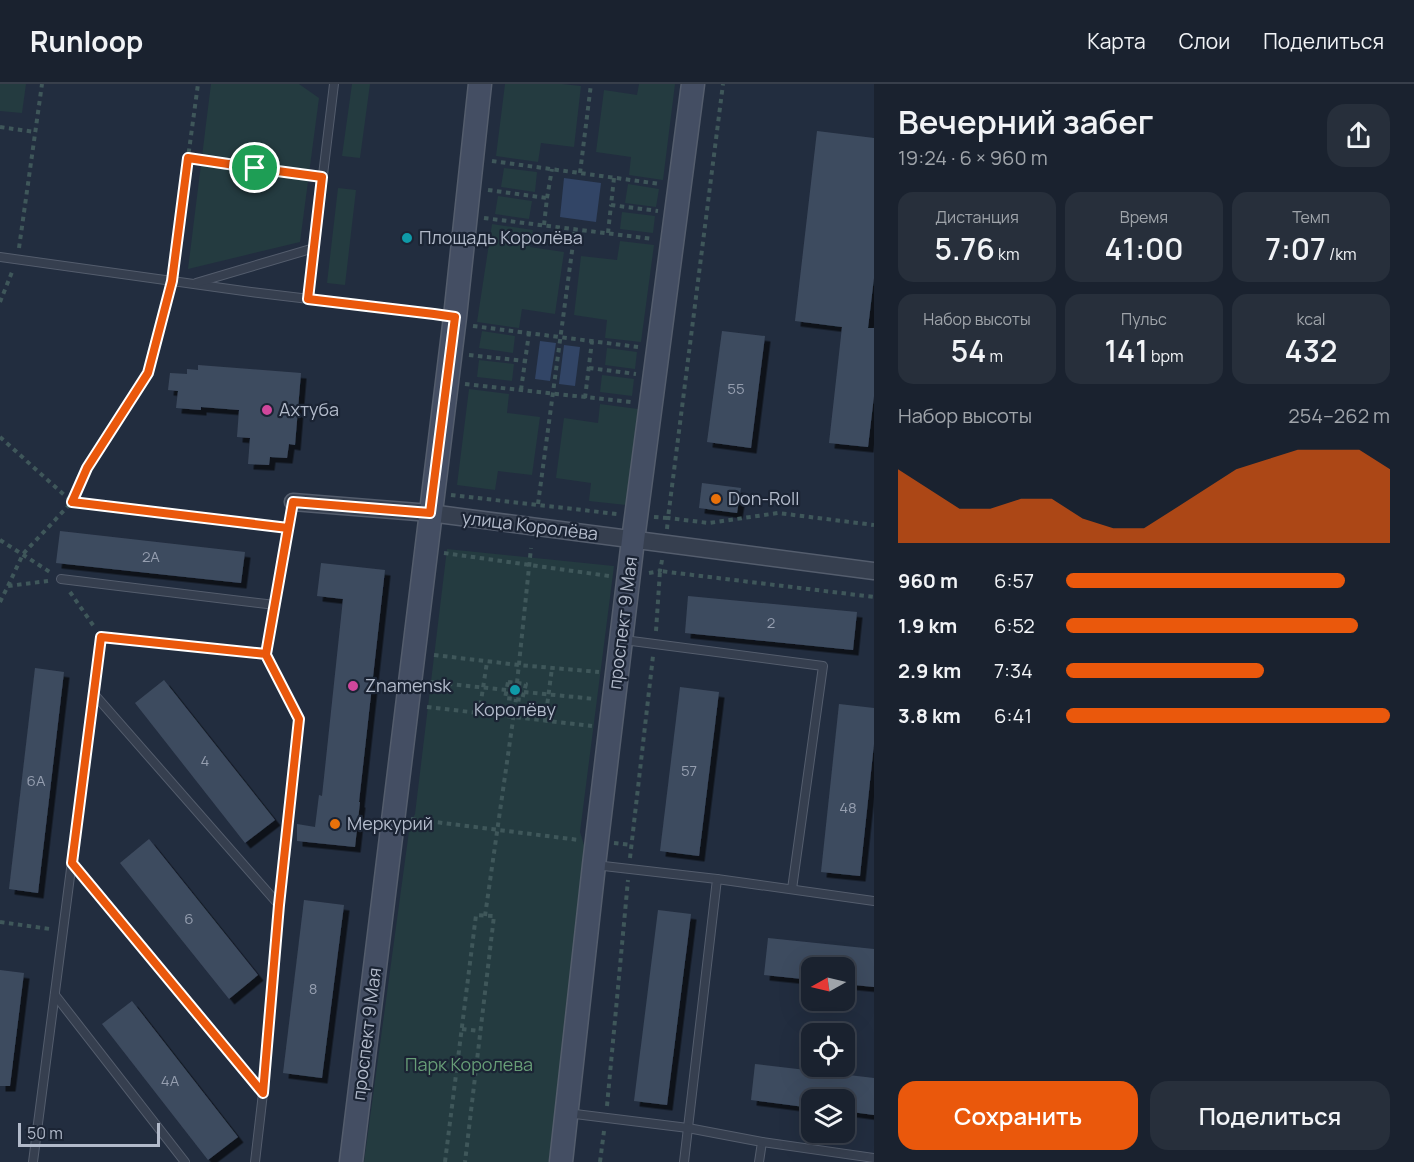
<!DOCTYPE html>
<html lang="ru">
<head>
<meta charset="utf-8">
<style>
  body { margin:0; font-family:Manrope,sans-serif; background:#272f3b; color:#f1f3f6; height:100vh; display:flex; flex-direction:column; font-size:22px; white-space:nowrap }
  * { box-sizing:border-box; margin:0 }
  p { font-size:20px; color:#9fa4aa }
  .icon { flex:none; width:33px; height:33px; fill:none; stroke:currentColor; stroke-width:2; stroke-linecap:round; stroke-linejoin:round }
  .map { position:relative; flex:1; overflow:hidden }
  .sheet { display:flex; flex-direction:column; background:#1a222f; width:540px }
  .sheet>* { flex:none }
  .needle { width:39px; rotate:262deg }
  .tools { position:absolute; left:801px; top:873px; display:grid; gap:12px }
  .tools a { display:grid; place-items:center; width:54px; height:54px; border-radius:12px; background:#1a222f; box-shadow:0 6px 24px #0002,0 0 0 2px #383f4b; font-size:30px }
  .scale { position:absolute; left:18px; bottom:15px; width:142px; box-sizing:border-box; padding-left:6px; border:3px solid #b2baca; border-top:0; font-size:16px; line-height:21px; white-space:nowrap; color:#b2baca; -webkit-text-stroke:4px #1b2434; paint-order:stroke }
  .pin { position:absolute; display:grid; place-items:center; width:51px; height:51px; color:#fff; margin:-26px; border:3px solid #fff; border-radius:50%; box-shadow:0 2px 6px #0007 }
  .round { display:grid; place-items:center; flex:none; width:63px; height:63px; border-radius:18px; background:#272f3b }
  .overview { display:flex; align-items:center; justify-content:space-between; height:102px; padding:0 24px }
  h1 { font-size:33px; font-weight:600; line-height:45px }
  .stats { display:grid; grid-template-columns:repeat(3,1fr); gap:9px; height:102px; padding:6px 24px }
  .stats div { display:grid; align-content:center; border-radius:15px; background:#272f3b; text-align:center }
  .stats b { font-size:30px; font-weight:600 }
  .stats small { font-size:16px; font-weight:400 }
  .stats p { font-size:16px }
  .chart { height:168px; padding:12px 24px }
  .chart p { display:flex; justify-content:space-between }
  .chart svg { width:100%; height:108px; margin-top:6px; fill:#ea580c; opacity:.7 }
  .button { display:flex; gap:12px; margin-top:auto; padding:12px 24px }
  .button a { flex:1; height:69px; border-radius:18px; background:#ea580c; color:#fff; font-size:24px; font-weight:600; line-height:69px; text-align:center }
  .button a+a { background:#272f3b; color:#f1f3f6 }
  ul { padding:0 24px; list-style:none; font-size:20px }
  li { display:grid; grid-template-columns:96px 72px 1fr; align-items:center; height:45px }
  li i { height:15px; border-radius:8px; background:#ea580c }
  header { display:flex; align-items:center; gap:36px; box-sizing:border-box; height:84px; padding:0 30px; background:#1a222f; border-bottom:2px solid #383f4b }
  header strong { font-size:28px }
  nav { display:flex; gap:33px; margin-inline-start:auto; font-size:21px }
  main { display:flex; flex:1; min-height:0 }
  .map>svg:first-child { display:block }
  .green { fill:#243b40 }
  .water { fill:#324566 }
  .building { fill:#3e4b5f; filter:url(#shadow) }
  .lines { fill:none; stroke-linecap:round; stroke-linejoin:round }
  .lane-casing { stroke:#545d6d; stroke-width:10 }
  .street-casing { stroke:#545d6d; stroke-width:19 }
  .secondary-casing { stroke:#545d6d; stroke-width:25 }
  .path { stroke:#3f575a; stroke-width:4; stroke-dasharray:4.5 4.5; stroke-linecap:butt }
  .lane { stroke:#363f4f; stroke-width:8 }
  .street { stroke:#363f4f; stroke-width:16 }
  .secondary { stroke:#444e63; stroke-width:22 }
  .route-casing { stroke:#fff; stroke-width:12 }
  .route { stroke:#ea580c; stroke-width:8 }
  .culture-dot { fill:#0f9aa8; stroke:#1b2434; stroke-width:2 }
  .hotel-dot { fill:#d1479c; stroke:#1b2434; stroke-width:2 }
  .food-dot { fill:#e8710a; stroke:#1b2434; stroke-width:2 }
  .labels { text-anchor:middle; stroke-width:4.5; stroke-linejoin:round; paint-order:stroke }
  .number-label { font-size:15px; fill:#959eaf }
  .poi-label { font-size:18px; fill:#b2baca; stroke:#1b2434; text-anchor:start }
  .street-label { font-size:18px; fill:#b2baca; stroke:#1b2434 }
  .park-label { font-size:18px; fill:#679d77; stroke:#1b2434 }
</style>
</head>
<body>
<header>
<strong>Runloop</strong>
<nav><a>Карта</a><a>Слои</a><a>Поделиться</a></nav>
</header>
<main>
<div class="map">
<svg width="874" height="1078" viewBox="0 0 874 1078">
  <defs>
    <filter id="shadow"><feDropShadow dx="5.5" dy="5.5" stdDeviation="0" flood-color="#0009"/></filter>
  </defs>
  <rect width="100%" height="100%" fill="#222d3f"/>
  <g class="green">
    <path d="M 0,0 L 26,0 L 22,29 L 0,27 Z"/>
    <path d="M 211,0 L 299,0 L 319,14 L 300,158 L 188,185 Z"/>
    <path d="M 352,0 L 370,0 L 360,74 L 342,72 Z"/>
    <path d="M 505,0 L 562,0 L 581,2 L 574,63 L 541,59 L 538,78 L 496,72 Z"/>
    <path d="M 639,0 L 675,0 L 663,96 L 629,91 L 631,73 L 596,68 L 604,6 L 637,11 Z"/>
    <path d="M 504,84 L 537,88 L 535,108 L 501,103 Z"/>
    <path d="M 628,100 L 659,105 L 656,123 L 625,119 Z"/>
    <path d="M 338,104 L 356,106 L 345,201 L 327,199 Z"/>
    <path d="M 498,112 L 532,117 L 529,135 L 495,130 Z"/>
    <path d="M 622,128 L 655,132 L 653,149 L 620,145 Z"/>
    <path d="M 492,140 L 533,146 L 530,163 L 564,168 L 555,230 L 522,225 L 519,244 L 477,238 Z"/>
    <path d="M 620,157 L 654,161 L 641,258 L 605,254 L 607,236 L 574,231 L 581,172 L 617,176 Z"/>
    <path d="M 482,247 L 515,252 L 513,269 L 479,264 Z"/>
    <path d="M 607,264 L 637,268 L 635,285 L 605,281 Z"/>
    <path d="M 479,276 L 514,280 L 512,297 L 477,293 Z"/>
    <path d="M 602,291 L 634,295 L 632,312 L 600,308 Z"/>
    <path d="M 469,305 L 509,310 L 507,329 L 540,333 L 532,391 L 498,387 L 495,406 L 457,401 Z"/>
    <path d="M 600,320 L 638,325 L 626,421 L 589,417 L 591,399 L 556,394 L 564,334 L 598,339 Z"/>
    <path d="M 447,465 L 614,482 L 580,748 L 585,764 L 549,1078 L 364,1078 L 410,740 L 415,730 Z"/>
  </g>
  <g class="water">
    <path d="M 564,94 L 601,99 L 596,138 L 560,133 Z"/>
    <path d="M 540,257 L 556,259 L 550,297 L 535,295 Z"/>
    <path d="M 564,261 L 580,263 L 575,302 L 559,300 Z"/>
  </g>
  <g class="building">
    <path d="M 817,47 L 874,54 L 874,194 L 868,244 L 874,244 L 874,312 L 868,363 L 829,359 L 842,243 L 795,237 Z"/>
    <path d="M 722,247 L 765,252 L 751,364 L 707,358 Z"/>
    <path d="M 198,281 L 301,289 L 295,361 L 289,360 L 287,374 L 270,373 L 269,381 L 248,380 L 250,354 L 237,353 L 239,326 L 201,323 L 201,326 L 176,324 L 178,307 L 168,306 L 170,289 L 187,290 L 187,285 L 198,286 Z"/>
    <path d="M 702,399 L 741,404 L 737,429 L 699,424 Z"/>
    <path d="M 60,447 L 245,468 L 241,499 L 56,479 Z"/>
    <path d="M 321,479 L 385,486 L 359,718 L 360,718 L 355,763 L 297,757 L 297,740 L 315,743 L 319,711 L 322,712 L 343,515 L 317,512 Z"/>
    <path d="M 688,512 L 857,528 L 853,566 L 685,549 Z"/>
    <path d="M 35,584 L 64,588 L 38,809 L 9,805 Z"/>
    <path d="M 164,596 L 275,736 L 245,759 L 135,619 Z"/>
    <path d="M 680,603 L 719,608 L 699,772 L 660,767 Z"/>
    <path d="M 839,620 L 874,624 L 874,660 L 860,792 L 821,788 Z"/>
    <path d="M 149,755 L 258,891 L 229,915 L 120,779 Z"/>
    <path d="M 304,816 L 344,821 L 322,994 L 283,989 Z"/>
    <path d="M 658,826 L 691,830 L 667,1021 L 634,1017 Z"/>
    <path d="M 768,854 L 874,865 L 874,903 L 844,900 L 844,884 L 812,884 L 812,896 L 764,891 Z"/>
    <path d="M 0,886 L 24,889 L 10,1002 L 0,1002 Z"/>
    <path d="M 132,917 L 238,1053 L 208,1076 L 102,940 Z"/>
    <path d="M 755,980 L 874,994 L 874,1031 L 844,1027 L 844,1016 L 812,1016 L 812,1024 L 751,1016 Z"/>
  </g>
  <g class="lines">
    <defs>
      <g id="lane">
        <path d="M 0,173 L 251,208 L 434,230 L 454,233"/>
        <path d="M 196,199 L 314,164"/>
        <path d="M 308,215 L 334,0"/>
        <path d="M 61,495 L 275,521"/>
        <path d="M 624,556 L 823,582 L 792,805"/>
        <path d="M 94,610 L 279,821"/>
        <path d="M 72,779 L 263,1009"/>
        <path d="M 595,781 L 717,795 L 684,1078"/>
        <path d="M 717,795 L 874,817"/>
        <path d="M 55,911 L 185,1078"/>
        <path d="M 567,1029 L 688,1044 L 762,1058 L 759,1078"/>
        <path d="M 762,1058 L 874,1074"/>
        <path d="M 33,1078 L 101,553 L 266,570"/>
        <path d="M 255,1078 L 263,1009 L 279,821 L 299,635 L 266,571 L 293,418"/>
      </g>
      <path id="street" d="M 293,418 L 430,429 L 874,487"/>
      <g id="secondary">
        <path d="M 351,1078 L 455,233 L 480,0"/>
        <path d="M 561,1078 L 594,781 L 633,456 L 693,0"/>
      </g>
    </defs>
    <use href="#lane" class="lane-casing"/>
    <use href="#street" class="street-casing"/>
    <use href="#secondary" class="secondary-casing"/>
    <g class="path">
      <path d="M 0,43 L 35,48"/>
      <path d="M 188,74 L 312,92"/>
      <path d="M 492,77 L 660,100"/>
      <path d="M 580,89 L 591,0"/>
      <path d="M 614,94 L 611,121 L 658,127"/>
      <path d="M 488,106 L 547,114"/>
      <path d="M 484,134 L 653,155"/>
      <path d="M 544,141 L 547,114 L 552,85"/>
      <path d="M 608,149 L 611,121"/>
      <path d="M 19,164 L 42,0"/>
      <path d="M 173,185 L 198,0"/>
      <path d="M 0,218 L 12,188"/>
      <path d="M 473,242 L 638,263"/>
      <path d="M 469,271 L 525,277"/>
      <path d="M 589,284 L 636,290"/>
      <path d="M 465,300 L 631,318"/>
      <path d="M 521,306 L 529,249"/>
      <path d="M 585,314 L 592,257"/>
      <path d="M 0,353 L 72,418 L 276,442"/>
      <path d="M 451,411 L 617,430"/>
      <path d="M 538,420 L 575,145"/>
      <path d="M 654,433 L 668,434 L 723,0"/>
      <path d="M 667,445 L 668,434 L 709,439 L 778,429 L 874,441"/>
      <path d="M 0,456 L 53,490"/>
      <path d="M 444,469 L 609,492"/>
      <path d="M 649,489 L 660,487 L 662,476"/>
      <path d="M 8,502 L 23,470 L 72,418 L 87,384 L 148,289 L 169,207"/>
      <path d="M 70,508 L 95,544"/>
      <path d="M 0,518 L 8,502 L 48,497"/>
      <path d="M 656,547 L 660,487 L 874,513"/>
      <path d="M 434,571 L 519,581 L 599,588"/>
      <path d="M 430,598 L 507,606"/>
      <path d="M 508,598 L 526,600 L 522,616 L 505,614 Z"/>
      <path d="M 517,599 L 531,464"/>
      <path d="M 524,608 L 595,615"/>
      <path d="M 427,623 L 592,642"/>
      <path d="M 479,630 L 487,578"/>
      <path d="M 545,637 L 552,584"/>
      <path d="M 411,735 L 579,756"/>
      <path d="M 614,759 L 631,761"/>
      <path d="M 630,774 L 653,572"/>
      <path d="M 485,832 L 516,615"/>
      <path d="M 0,838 L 50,845"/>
      <path d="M 462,945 L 480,947"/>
      <path d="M 457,983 L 476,985"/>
      <path d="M 607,1022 L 628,796"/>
      <path d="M 445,1078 L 476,831 L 494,832 L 465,1078"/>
      <path d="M 600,1078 L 604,1047"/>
    </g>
    <use href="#lane" class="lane"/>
    <use href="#street" class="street"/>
    <use href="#secondary" class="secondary"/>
  </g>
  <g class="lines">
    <defs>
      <path id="route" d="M 255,84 L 188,74 L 172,197 L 148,289 L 87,384 L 72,418 L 288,444 L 266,570 L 266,571 L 299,635 L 279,821 L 263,1009 L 72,779 L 101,553 L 266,570 L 293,418 L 430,429 L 455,233 L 434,230 L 308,215 L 322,93 L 255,84"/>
    </defs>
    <use href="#route" class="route-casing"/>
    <use href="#route" class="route"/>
  </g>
  <g class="culture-dot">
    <circle cx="407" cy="154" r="6"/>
    <circle cx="515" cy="606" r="6"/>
  </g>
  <g class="hotel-dot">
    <circle cx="267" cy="326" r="6"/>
    <circle cx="353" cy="602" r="6"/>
  </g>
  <g class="food-dot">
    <circle cx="716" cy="415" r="6"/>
    <circle cx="335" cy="740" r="6"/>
  </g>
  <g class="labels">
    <g class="number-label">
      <text x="736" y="310">55</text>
      <text x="151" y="478">2А</text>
      <text x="771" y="544">2</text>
      <text x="205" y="682">4</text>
      <text x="689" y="692">57</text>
      <text x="36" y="702">6А</text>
      <text x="848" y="729">48</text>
      <text x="189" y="840">6</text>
      <text x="313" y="910">8</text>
      <text x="170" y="1002">4А</text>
    </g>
    <g class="poi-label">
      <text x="419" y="160">Площадь Королёва</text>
      <text x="279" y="332">Ахтуба</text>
      <text x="728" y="421">Don-Roll</text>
      <text x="365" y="608">Znamensk</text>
      <text x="515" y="632" text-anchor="middle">Королёву</text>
      <text x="347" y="746">Меркурий</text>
    </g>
    <g class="street-label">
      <text transform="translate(530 442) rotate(7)" y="6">улица Королёва</text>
      <text transform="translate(623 539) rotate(-83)" y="6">проспект 9 Мая</text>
      <text transform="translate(367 950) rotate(-83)" y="6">проспект 9 Мая</text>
    </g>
    <g class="park-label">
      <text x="469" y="987">Парк Королева</text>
    </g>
  </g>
</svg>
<div class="tools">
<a><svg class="needle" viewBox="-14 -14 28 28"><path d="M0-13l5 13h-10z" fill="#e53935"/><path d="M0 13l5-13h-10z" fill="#9fa4aa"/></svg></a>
<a><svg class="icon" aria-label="locate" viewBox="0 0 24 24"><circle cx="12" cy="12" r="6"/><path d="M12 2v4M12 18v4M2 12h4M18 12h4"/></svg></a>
<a><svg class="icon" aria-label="layers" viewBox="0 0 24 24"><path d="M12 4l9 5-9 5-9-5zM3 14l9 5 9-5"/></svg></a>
</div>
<div class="scale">50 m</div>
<div class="pin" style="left:255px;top:84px;background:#1e9e55"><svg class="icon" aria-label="arrive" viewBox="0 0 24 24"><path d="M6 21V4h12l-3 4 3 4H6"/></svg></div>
</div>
<section class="sheet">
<div class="overview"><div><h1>Вечерний забег</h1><p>19:24 · 6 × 960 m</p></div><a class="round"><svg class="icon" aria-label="share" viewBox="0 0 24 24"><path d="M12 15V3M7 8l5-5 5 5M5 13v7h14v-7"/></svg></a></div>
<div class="stats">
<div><p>Дистанция</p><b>5.76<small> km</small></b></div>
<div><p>Время</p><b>41:00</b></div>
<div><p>Темп</p><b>7:07<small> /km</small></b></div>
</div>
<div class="stats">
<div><p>Набор высоты</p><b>54<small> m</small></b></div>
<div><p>Пульс</p><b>141<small> bpm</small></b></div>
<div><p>kcal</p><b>432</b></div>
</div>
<div class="chart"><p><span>Набор высоты</span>254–262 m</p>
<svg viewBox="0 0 160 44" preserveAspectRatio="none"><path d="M0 44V14L10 22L20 30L30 30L40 26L50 26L60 34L70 38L80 38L90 30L100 22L110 14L120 10L130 6L140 6L150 6L160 14V44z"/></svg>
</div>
<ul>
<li><b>960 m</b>6:57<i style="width:86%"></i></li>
<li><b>1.9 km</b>6:52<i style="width:90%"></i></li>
<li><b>2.9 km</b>7:34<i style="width:61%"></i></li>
<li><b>3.8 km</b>6:41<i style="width:100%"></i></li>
</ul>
<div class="button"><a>Сохранить</a><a>Поделиться</a></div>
</section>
</main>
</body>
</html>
